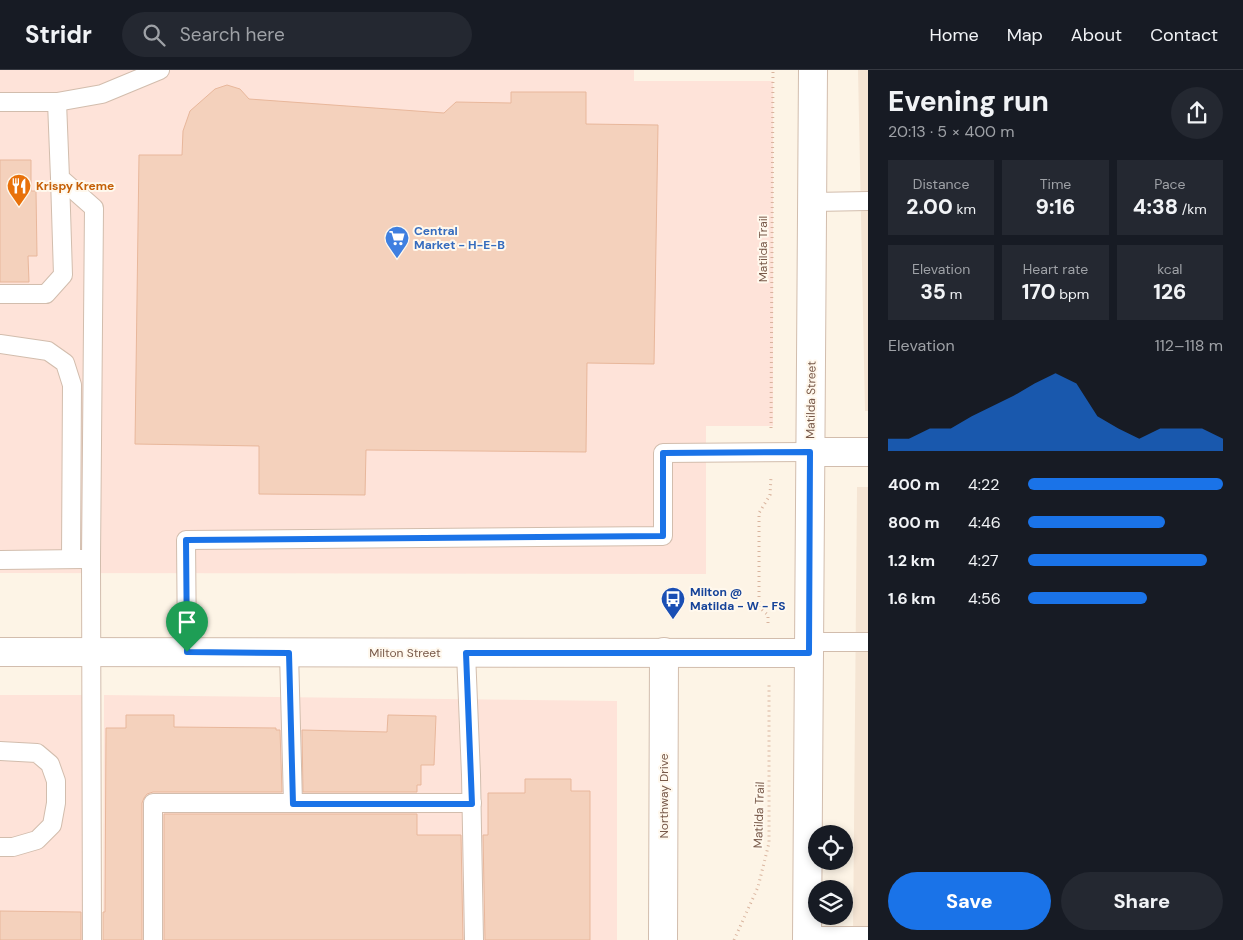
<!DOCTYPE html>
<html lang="en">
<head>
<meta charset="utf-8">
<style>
  body { margin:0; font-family:"DM Sans",sans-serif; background:#242831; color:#f1f3f6; height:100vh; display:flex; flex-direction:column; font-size:19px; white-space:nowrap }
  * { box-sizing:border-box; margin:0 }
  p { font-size:16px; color:#9ea1a6 }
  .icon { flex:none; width:28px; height:28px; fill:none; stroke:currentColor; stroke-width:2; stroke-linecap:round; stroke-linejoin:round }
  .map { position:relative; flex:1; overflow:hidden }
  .sheet { display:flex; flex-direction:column; background:#171b24; width:375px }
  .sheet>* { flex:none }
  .fabs { position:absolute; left:808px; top:755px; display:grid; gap:10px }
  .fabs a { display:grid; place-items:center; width:45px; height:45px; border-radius:50%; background:#171b24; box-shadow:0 2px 8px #0003; font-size:25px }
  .pin { position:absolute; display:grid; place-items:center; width:42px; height:42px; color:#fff; margin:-51px -21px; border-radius:50% 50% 50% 0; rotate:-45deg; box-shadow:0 0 5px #0007 }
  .pin .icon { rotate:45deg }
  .round { display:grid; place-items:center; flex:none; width:52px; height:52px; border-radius:26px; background:#242831 }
  .overview { display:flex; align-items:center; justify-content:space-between; height:85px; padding:0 20px }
  h1 { font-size:28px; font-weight:800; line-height:38px }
  .metrics { display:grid; grid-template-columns:repeat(3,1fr); gap:8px; height:85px; padding:5px 20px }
  .metrics div { display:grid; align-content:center; border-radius:0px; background:#242831; text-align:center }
  .metrics b { font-size:21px; font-weight:800 }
  .metrics small { font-size:14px; font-weight:400 }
  .metrics p { font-size:14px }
  .chart { height:140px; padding:10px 20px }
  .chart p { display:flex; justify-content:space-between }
  .chart svg { width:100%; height:90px; margin-top:5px; fill:#1a73e8; opacity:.7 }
  .button { display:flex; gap:10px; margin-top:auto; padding:10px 20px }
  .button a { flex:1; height:58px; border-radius:30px; background:#1a73e8; color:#fff; font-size:20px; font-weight:800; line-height:58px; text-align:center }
  .button a+a { background:#242831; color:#f1f3f6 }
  ul { padding:0 20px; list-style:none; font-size:16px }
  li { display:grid; grid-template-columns:80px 60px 1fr; align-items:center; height:38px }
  li i { height:12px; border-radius:6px; background:#1a73e8 }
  header { display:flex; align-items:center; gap:30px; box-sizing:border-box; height:70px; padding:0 25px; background:#171b24; border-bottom:1px solid #363941 }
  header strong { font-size:24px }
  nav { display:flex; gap:28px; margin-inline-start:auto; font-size:18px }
  .search { width:350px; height:45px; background:#242831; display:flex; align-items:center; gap:12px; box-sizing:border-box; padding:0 18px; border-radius:28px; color:#9ea1a6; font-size:19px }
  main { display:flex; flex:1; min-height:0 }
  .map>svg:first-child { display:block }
  .residential { fill:#f5e5d4 }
  .commercial { fill:#fee3d9 }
  .building { fill:#f4d1bc; stroke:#e8b79b }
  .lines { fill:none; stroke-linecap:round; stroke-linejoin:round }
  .service-casing { stroke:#d2bdad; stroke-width:20 }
  .minor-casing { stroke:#d2bdad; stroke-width:30 }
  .tertiary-casing { stroke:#d2bdad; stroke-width:30 }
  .path { stroke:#d9b49e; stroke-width:3; stroke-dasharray:1 4; stroke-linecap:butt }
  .service { stroke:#fff; stroke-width:18 }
  .minor { stroke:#fff; stroke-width:28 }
  .tertiary { stroke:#fff; stroke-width:28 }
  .route-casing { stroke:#fff; stroke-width:10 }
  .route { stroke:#1a73e8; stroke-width:6 }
  .labels { text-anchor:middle; stroke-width:4; stroke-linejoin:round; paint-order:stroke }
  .food-label { font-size:12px; font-weight:bold; fill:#c56008; stroke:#fff8ed; text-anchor:start }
  .shop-label { font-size:12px; font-weight:bold; fill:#366cbe; stroke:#fff8ed; text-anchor:start }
  .street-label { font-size:12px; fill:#785949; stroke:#fff8ed }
  .transit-label { font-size:12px; font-weight:bold; fill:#164399; stroke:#fff8ed; text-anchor:start }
</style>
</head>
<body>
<header>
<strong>Stridr</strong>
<div class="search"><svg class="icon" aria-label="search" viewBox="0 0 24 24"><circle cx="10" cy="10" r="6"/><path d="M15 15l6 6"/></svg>Search here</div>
<nav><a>Home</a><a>Map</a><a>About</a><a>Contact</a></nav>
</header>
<main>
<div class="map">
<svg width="868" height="870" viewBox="0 0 868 870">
  <rect width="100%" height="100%" fill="#fdf4e6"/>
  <g class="residential">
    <path d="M 858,0 L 868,0 L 868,341 L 865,341 Z"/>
    <path d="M 857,417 L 868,417 L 868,870 L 853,870 Z"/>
  </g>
  <g class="commercial">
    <path d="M 0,0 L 634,0 L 634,11 L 773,11 L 773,356 L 706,356 L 706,504 L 0,503 Z"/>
    <rect x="0" y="625" width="83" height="245"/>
    <path d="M 104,625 L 617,631 L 617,870 L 103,870 Z"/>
  </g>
  <g class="building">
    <path d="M 227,15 L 240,19 L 249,29 L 444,43 L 456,32 L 511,33 L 511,22 L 586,22 L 586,54 L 658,55 L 654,294 L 587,293 L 586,382 L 366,380 L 365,425 L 259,424 L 259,376 L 135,374 L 139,85 L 182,85 L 183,61 L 190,41 L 215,19 Z"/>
    <path d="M 0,90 L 31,90 L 31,121 L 36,121 L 37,186 L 28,186 L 29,212 L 0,212 Z"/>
    <path d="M 126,645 L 174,645 L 174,657 L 276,658 L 276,660 L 280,660 L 282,722 L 153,722 L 147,724 L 144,728 L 142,733 L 142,870 L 103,870 L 103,842 L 105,842 L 106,658 L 126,658 Z"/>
    <path d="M 388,645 L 436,646 L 434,695 L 421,695 L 421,715 L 417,715 L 417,722 L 303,722 L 302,660 L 387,662 Z"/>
    <path d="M 525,709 L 571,709 L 571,721 L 590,721 L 590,870 L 485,870 L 483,765 L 488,765 L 488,723 L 525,723 Z"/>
    <path d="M 164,744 L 417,744 L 417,765 L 461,765 L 463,870 L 164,870 Z"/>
    <path d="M 0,841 L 81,842 L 81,870 L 0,870 Z"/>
  </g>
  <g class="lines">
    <defs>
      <g id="service">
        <path d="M 0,32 L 57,32 L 102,24 L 160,0"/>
        <path d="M 57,32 L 60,108 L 94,138 L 91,489 L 92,870"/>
        <path d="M 813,132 L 868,131"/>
        <path d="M 0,224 L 46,224 L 63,205 L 60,108"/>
        <path d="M 0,274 L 48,281 L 65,293 L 72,315 L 71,489"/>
        <path d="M 0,490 L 83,489"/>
        <path d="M 809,572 L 868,572"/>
        <path d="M 187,582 L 186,470 L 663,466 L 663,383 L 810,382"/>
        <path d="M 289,583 L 293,733"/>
        <path d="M 466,583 L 471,705 L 474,870"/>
        <path d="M 0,681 L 37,683 L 50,694 L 56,711 L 56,733 L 52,755 L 37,770 L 13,777 L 0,777"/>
        <path d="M 808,866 L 868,866"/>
        <path d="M 153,870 L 153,733 L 472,733"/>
      </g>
      <g id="minor">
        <path d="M 810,382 L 868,382"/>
        <path d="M 663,870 L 664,582"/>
      </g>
      <g id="tertiary">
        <path d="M 0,582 L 809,583"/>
        <path d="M 807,870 L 813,0"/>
      </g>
    </defs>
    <use href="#service" class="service-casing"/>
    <use href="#minor" class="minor-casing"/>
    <use href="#tertiary" class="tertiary-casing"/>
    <g class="path">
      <path d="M 771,358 L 773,0"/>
      <path d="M 768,553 L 768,545 L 759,537 L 759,443 L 770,425 L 771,407"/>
      <path d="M 734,870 L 758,817 L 769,773 L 769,612"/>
    </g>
    <use href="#service" class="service"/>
    <use href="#minor" class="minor"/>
    <use href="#tertiary" class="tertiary"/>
  </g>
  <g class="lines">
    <defs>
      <path id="route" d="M 810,382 L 809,583 L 466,583 L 472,734 L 293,734 L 289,583 L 187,582 L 186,470 L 663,466 L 663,383 Z"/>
    </defs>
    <use href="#route" class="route-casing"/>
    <use href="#route" class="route"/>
  </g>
  <defs>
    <symbol id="restaurant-pin" viewBox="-11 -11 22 30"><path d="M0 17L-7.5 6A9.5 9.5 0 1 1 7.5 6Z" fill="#e8710a" stroke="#fff8ed"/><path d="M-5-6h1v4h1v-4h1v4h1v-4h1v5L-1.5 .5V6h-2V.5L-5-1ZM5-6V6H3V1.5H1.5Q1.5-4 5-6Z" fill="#fff"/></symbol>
    <symbol id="supermarket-pin" viewBox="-11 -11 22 30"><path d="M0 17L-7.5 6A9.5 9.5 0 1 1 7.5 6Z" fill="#3f7fe0" stroke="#fff8ed"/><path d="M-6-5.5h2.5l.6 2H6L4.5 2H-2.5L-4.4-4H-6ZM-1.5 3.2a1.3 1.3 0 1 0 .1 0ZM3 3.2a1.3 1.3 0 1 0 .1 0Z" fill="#fff"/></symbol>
    <symbol id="bus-pin" viewBox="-11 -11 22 30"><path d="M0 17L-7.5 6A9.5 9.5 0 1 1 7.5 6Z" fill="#1a4fb4" stroke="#fff8ed"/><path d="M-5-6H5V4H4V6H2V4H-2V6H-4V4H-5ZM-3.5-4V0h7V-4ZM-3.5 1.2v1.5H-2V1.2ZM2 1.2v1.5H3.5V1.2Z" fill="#fff"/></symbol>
  </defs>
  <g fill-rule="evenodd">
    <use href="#restaurant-pin" x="5" y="102" width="28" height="38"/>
    <use href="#supermarket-pin" x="383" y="154" width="28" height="38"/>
    <use href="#bus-pin" x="659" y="515" width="28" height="38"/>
  </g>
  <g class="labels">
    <g class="food-label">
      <text x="36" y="120">Krispy Kreme</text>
    </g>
    <g class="shop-label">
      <text x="414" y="165">Central<tspan x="414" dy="14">Market - H-E-B</tspan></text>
    </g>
    <g class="street-label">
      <text transform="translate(763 179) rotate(-90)" y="4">Matilda Trail</text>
      <text transform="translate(811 330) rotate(-89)" y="4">Matilda Street</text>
      <text x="405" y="587">Milton Street</text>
      <text transform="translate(664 726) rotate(-90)" y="4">Northway Drive</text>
      <text transform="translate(759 745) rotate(-88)" y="4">Matilda Trail</text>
    </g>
    <g class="transit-label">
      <text x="690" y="526">Milton @<tspan x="690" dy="14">Matilda - W - FS</tspan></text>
    </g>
  </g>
</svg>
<div class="fabs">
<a><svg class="icon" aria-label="locate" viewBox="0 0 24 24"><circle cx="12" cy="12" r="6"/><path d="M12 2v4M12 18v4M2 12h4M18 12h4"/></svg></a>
<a><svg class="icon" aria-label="layers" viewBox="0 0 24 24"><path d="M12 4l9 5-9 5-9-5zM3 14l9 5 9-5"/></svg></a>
</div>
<div class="pin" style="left:187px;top:582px;background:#1e9e55"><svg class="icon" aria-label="arrive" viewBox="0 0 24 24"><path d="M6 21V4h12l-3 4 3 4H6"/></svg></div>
</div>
<section class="sheet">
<div class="overview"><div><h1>Evening run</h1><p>20:13 · 5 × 400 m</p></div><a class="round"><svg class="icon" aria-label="share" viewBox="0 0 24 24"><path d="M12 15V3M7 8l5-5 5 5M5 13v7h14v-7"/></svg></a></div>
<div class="metrics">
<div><p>Distance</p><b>2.00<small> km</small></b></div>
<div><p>Time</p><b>9:16</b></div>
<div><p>Pace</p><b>4:38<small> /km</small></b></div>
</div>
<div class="metrics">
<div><p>Elevation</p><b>35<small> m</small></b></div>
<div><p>Heart rate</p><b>170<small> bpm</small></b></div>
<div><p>kcal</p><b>126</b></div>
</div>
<div class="chart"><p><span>Elevation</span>112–118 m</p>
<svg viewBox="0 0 160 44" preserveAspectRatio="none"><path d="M0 44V38L10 38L20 33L30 33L40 27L50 22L60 17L70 11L80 6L90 11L100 27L110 33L120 38L130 33L140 33L150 33L160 38V44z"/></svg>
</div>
<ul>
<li><b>400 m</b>4:22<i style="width:100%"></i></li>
<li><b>800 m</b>4:46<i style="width:70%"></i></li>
<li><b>1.2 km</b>4:27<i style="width:92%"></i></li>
<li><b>1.6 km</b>4:56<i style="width:61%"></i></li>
</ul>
<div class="button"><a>Save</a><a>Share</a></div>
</section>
</main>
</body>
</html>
